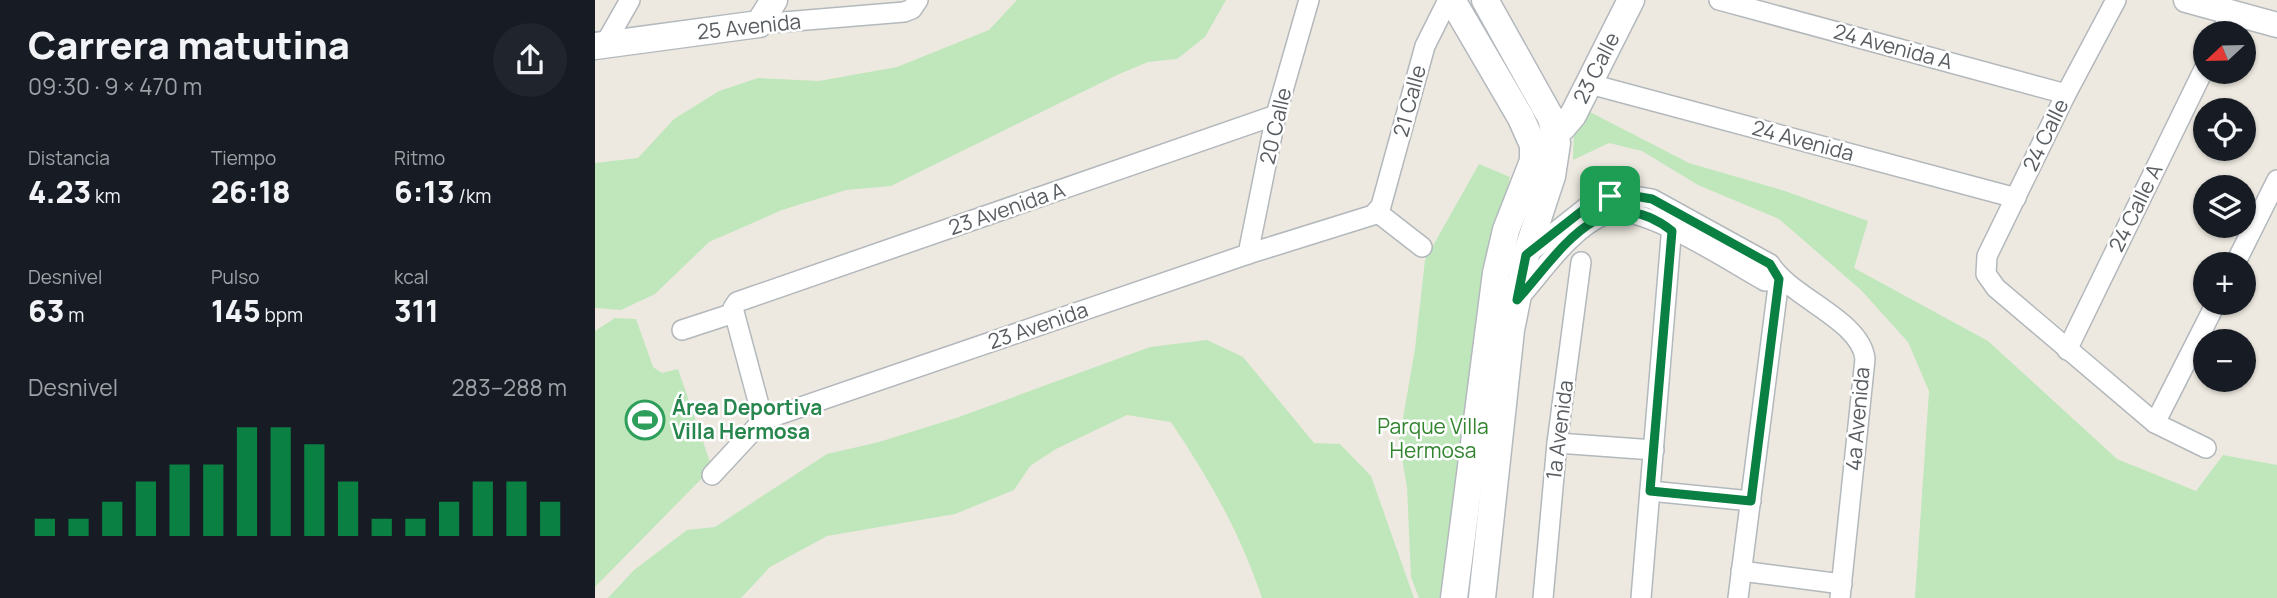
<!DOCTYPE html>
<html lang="es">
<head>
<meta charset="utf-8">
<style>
  body { margin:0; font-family:Manrope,sans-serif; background:#20242c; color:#f1f3f6; height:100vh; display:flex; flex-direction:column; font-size:26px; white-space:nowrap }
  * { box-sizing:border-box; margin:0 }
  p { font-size:23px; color:#9ea1a6 }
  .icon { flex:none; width:38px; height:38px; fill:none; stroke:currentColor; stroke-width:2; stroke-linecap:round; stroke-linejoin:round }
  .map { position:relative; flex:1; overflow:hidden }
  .details { display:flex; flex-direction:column; background:#171b24; width:595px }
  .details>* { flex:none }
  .needle { width:46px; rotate:248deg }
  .tools { position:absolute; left:1598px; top:21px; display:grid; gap:14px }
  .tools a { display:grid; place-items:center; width:63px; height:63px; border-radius:50%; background:#171b24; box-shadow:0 2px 5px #0004; font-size:35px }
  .pin { position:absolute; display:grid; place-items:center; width:60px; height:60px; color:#fff; margin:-30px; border-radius:14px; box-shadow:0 4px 10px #0006 }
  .round { display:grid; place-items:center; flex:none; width:74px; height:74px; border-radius:37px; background:#20242c }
  .overview { display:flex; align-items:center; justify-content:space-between; height:119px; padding:0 28px }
  h1 { font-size:38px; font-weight:800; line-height:52px }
  .metrics { display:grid; grid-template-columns:repeat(3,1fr); gap:10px; height:119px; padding:7px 28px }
  .metrics div { display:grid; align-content:center }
  .metrics b { font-size:30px; font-weight:800 }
  .metrics small { font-size:19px; font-weight:400 }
  .metrics p { font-size:19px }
  .chart { height:196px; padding:14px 28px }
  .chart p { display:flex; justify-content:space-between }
  .chart svg { width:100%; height:126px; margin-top:7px; stroke:#0b8043; stroke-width:6 }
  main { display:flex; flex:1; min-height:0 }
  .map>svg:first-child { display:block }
  .green { fill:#bfe7bb }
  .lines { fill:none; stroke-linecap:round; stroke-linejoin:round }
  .minor-casing { stroke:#b3b8bc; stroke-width:22 }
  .tertiary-casing { stroke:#b3b8bc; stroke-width:27 }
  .secondary-casing { stroke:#b4b9be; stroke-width:29 }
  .minor { stroke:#fff; stroke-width:19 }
  .tertiary { stroke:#fff; stroke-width:24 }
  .secondary { stroke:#fff; stroke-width:26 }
  .route-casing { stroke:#fff; stroke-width:14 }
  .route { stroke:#0b8043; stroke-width:9 }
  .labels { text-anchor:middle; stroke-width:5; stroke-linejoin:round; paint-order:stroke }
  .street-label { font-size:21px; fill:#595e62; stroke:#fff }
  .leisure-label { font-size:21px; font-weight:bold; fill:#27864d; stroke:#fff; text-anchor:start }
  .park-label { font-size:21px; fill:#33842f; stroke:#fff }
</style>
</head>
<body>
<main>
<section class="details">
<div class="overview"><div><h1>Carrera matutina</h1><p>09:30 · 9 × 470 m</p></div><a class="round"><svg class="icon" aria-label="share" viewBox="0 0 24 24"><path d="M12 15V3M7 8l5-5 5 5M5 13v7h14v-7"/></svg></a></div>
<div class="metrics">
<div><p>Distancia</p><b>4.23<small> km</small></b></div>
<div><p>Tiempo</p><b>26:18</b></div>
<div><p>Ritmo</p><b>6:13<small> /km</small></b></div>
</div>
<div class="metrics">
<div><p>Desnivel</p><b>63<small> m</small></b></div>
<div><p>Pulso</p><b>145<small> bpm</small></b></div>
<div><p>kcal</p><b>311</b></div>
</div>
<div class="chart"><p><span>Desnivel</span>283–288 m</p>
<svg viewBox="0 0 160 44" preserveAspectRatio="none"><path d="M5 44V38M15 44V38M25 44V32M35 44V25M45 44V19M55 44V19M65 44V6M75 44V6M85 44V12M95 44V25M105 44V38M115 44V38M125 44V32M135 44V25M145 44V25M155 44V32"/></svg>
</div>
</section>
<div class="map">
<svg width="1682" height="598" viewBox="0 0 1682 598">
  <rect width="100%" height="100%" fill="#ede9e0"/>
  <g class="green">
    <path d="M 422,0 L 631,0 L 610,37 L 582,59 L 553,62 L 522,75 L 296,186 L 251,190 L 187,210 L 114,242 L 60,294 L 26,310 L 0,308 L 0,163 L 43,158 L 79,119 L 124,91 L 163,78 L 224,81 L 302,67 L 394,30 Z"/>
    <path d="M 993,111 L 1094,163 L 1190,191 L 1273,221 L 1259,268 L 1393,341 L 1522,459 L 1601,491 L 1628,455 L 1682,465 L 1682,598 L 1320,598 L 1334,391 L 1313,342 L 1266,290 L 1184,219 L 1103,185 L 1047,151 L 1014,143 L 978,160 L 979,128 Z"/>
    <path d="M 884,164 L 915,177 L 894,260 L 851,598 L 824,598 L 816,577 L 812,487 L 804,441 L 820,349 L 830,260 Z"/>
    <path d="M 20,318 L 41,319 L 58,367 L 67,373 L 83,369 L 117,468 L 0,587 L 0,331 Z"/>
    <path d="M 612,340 L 648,357 L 719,443 L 745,444 L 776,476 L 819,598 L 667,598 C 645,532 614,479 576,422 L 532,415 L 461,449 L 435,466 L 419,490 L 360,514 L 232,536 L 175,567 L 146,598 L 13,598 L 39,570 L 92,530 L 120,527 L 232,454 L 284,442 L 364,417 L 555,347 Z"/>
  </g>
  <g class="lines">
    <defs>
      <g id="minor">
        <path d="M 1124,0 L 1471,94"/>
        <path d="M 1521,0 L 1471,94 L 1392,256 L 1391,274 L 1401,288 L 1560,423 L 1611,448"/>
        <path d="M 164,24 L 309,12 L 317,9 L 323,0"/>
        <path d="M 1626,33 L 1636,13"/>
        <path d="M 10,44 L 35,0"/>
        <path d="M 995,84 L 1421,198"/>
        <path d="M 782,212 L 827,247"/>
        <path d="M 653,254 L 681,115 L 714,0"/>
        <path d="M 931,255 L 997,203 L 1028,194 L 1057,199 L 1175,264 C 1196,298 1266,320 1270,359 L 1245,598"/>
        <path d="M 1640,264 L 1682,180"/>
        <path d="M 923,299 C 948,271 975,229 1011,214 C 1044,200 1137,263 1170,281 L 1184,279"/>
        <path d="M 87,330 L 139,313"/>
        <path d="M 1472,350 L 1610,67"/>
        <path d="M 168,420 L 138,308 L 142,302 L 681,115"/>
        <path d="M 1560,423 L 1621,303"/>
        <path d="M 962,443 L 1059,450"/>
        <path d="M 117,475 L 168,420 L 653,254 L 778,215 L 786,206 L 830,46 L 853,0"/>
        <path d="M 1055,491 L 1156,501"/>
        <path d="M 1146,571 L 1247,584"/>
        <path d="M 948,598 L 962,443 L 986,262"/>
        <path d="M 1046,598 L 1078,213"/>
        <path d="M 1143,598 L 1184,279"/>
      </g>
      <path id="tertiary" d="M 1591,0 L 1682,25"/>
      <g id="secondary">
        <path d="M 857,0 L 926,118 L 938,145 L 938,161 L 911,230 L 901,273 L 859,598"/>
        <path d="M 0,46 L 164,24 L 179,0"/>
        <path id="s1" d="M 960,130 L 967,128 L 978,115 L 1036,0"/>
        <path d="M 887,598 L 916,330 L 931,255 L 957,176 L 962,143 L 956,118 L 890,0"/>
      </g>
    </defs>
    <use href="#minor" class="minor-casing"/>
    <use href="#tertiary" class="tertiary-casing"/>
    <use href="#secondary" class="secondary-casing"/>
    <use href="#minor" class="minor"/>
    <use href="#tertiary" class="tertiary"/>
    <use href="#secondary" class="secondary"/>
  </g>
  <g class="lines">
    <defs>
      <path id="route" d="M 1028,194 L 1057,199 L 1175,264 L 1184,279 L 1156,501 L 1055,491 L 1077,231 C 1008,177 965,252 922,300 L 931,255 L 997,203 Z"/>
    </defs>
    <use href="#route" class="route-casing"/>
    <use href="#route" class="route"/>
  </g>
  <defs>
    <symbol id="stadium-ring" viewBox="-11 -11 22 22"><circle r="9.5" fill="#fff" stroke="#2e9e5b" stroke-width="1.5"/><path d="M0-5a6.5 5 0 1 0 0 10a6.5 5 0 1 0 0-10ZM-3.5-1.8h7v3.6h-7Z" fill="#2e9e5b"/></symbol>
  </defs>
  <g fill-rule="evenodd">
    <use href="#stadium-ring" x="28" y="398" width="44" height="44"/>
  </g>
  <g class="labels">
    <g class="street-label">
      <text transform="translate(154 27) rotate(-6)" y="7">25 Avenida</text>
      <text transform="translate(1298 47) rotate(15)" y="7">24 Avenida A</text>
      <text dy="7" stroke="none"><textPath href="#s1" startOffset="77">23 Calle</textPath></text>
      <text transform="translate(815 101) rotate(-75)" y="7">21 Calle</text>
      <text transform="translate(681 126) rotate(-77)" y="7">20 Calle</text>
      <text transform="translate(1451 135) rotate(-64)" y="7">24 Calle</text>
      <text transform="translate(1208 141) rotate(15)" y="7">24 Avenida</text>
      <text transform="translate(1541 208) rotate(-64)" y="7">24 Calle A</text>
      <text transform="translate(412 209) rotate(-19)" y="7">23 Avenida A</text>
      <text transform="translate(443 326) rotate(-19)" y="7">23 Avenida</text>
      <text transform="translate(1263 419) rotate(-85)" y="7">4a Avenida</text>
      <text transform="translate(965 430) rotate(-83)" y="7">1a Avenida</text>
    </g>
    <g class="leisure-label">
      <text x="77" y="415">Área Deportiva<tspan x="77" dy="24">Villa Hermosa</tspan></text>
    </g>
    <g class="park-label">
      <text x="838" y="434">Parque Villa<tspan x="838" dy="24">Hermosa</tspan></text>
    </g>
  </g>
</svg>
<div class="tools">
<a><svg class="needle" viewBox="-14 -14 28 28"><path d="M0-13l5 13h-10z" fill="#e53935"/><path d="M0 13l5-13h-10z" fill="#9ea1a6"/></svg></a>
<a><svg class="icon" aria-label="locate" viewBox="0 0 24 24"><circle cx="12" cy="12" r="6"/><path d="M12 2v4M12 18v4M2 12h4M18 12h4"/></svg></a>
<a><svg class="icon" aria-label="layers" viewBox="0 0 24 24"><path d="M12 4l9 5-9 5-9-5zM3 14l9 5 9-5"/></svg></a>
<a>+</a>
<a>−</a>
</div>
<div class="pin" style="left:1015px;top:196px;background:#1e9e55"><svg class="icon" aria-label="arrive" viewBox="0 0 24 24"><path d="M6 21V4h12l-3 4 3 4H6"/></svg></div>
</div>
</main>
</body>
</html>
